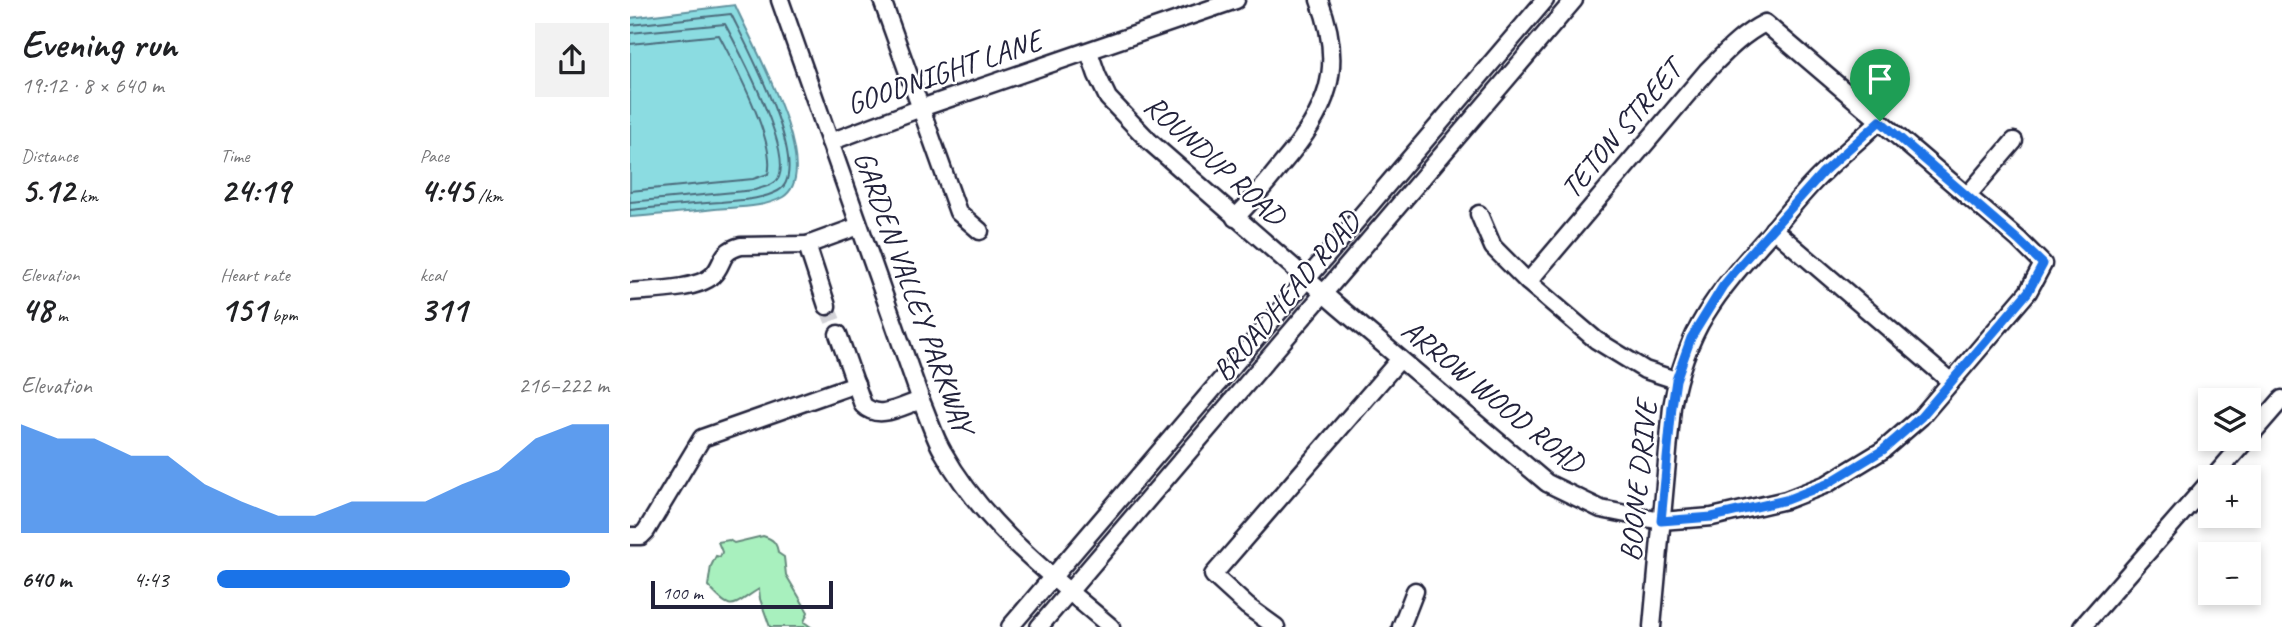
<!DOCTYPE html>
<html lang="en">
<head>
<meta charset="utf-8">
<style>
  body { margin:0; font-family:Caveat,sans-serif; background:#f2f2f2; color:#202124; height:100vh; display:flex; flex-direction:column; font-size:26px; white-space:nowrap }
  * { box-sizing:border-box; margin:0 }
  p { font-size:23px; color:#757577 }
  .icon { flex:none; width:38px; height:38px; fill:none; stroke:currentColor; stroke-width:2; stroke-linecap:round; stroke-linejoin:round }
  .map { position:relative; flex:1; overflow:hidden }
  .details { display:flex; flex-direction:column; background:#fff; width:630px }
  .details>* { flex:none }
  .tools { position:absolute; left:1568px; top:388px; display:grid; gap:14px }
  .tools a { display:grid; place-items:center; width:63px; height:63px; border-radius:0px; background:#fff; box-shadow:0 4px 10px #0003; font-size:35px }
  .scale { position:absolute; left:21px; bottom:18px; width:182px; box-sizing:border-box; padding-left:7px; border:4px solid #22223b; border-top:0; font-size:19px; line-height:24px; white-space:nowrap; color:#22223b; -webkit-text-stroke:5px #fff; paint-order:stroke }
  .pin { position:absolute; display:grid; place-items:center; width:60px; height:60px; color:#fff; margin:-72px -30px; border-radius:50% 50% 50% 0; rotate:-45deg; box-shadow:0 0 7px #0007 }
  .pin .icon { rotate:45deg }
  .round { display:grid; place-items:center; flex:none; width:74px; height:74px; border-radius:0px; background:#f2f2f2 }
  .head { display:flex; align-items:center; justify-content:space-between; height:119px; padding:0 21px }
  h1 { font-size:38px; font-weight:700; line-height:52px }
  .metrics { display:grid; grid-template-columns:repeat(3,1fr); gap:10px; height:119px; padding:7px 21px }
  .metrics div { display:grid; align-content:center }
  .metrics b { font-size:35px; font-weight:700 }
  .metrics small { font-size:19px; font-weight:400 }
  .metrics p { font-size:19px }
  .chart { height:196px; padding:14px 21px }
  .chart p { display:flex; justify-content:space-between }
  .chart svg { width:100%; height:126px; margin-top:7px; fill:#1a73e8; opacity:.7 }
  ul { padding:0 21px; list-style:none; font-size:23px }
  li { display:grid; grid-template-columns:112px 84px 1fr; align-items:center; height:52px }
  li i { height:18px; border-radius:9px; background:#1a73e8 }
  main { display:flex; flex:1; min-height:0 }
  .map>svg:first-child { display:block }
  .green { fill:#a8f0be; stroke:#65897c; stroke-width:2 }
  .water { fill:#8bdce1; stroke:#61929f; stroke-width:2 }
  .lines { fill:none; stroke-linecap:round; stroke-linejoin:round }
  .shore { stroke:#4c6c7d; stroke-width:2 }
  .minor-tunnel { stroke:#d3d3d8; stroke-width:16; stroke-dasharray:16 8; stroke-linecap:butt }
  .minor-casing { stroke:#22223b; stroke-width:21 }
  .minor { stroke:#fff; stroke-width:16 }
  .route-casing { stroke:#fff; stroke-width:14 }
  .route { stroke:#1a73e8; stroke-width:9 }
  .labels { text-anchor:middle; stroke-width:5; stroke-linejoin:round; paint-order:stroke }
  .street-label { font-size:30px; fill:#22223b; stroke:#fff }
</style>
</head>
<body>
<main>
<section class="details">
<div class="head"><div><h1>Evening run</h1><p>19:12 · 8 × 640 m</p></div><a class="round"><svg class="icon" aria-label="share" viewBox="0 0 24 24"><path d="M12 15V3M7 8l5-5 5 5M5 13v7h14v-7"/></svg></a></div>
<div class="metrics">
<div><p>Distance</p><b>5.12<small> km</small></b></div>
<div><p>Time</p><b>24:19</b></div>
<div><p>Pace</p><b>4:45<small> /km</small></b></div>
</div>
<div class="metrics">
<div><p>Elevation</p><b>48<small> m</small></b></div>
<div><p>Heart rate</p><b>151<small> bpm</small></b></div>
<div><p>kcal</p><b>311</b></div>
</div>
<div class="chart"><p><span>Elevation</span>216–222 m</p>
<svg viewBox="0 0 160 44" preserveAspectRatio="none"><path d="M0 44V6L10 11L20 11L30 17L40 17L50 27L60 33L70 38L80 38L90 33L100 33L110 33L120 27L130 22L140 11L150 6L160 6V44z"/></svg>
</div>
<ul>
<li><b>640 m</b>4:43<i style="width:90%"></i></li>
</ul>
</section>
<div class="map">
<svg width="1652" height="627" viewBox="0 0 1652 627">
  <rect width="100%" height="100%" fill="#fff"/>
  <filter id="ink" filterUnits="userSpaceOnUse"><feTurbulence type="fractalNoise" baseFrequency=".0143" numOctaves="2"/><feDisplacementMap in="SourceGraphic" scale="14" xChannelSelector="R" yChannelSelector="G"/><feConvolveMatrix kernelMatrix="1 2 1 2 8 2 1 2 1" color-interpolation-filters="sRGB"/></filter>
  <g filter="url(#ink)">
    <path class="green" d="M 133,536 C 143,539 147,543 148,553 L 154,557 L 156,575 L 178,612 L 174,622 L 181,627 L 140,627 L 130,599 L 129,589 C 101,606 103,614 78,586 L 81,566 L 86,556 L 90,557 L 92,552 L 88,542 L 99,540 L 104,543 Z"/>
    <path class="water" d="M 105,5 C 119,38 196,171 153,197 C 134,208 107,207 85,209 C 57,212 28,215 0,217 L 0,18 Z"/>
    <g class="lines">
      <g class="shore">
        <path d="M 0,25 L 101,14 C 114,41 185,171 148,191 C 131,200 109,200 91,202 C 60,204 30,207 0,210"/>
        <path d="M 0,33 L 95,24 C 110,52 161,148 149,177 C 146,185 133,187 125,190 L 0,202"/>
        <path d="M 0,44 L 89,35 C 104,64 147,143 138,174 L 123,179 L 0,191"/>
      </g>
      <path class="minor-tunnel" d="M 197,306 L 208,334"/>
      <defs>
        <g id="minor">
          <path d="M 150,0 L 292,403 C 299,419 304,437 313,452 C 353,524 420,575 481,627"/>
          <path d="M 252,0 L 328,212 L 350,231"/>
          <path d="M 459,52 L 467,75 L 478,98 L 520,142 L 709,307 L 917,483 L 971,509 L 1031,521 L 1082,517 L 1156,500 L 1197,484 L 1253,450 L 1291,417 L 1398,292 L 1413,264 L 1388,239 L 1135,23 C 1111,35 1095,53 1077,71 L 898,282"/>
          <path d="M 200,142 L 291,108 L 606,0"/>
          <path d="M 1337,196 L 1384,141"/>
          <path d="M 849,214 L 863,247 L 898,282 L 966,340 L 1015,370 L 1046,380"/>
          <path d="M 605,218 C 622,201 637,183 652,164 C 697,111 716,69 689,0"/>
          <path d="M 1143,229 L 1320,381"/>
          <path d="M 0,292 C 21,290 66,290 82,276 C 95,264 88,252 111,246 L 177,245"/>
          <path d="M 197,306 L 177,245 L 229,226"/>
          <path d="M 208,334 L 233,405 C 249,421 272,406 291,400"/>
          <path d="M 1619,437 L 1652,399"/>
          <path d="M 1583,478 L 1617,439"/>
          <path d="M 0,536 L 11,536 L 16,531 L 72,438 L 226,384"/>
          <path d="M 380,627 L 915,0"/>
          <path d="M 409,627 L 944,0"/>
          <path d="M 646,627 L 617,606 L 583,575 L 770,359"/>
          <path d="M 771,627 L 785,591"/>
          <path d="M 1022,627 L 1042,407 C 1056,329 1086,294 1137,237 C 1156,215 1173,191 1194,172 C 1212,154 1231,139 1249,121"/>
          <path d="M 1452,627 L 1580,481"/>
        </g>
      </defs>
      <use href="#minor" class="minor-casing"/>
      <use href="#minor" class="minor"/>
    </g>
  </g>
  <g class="lines" filter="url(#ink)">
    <defs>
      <path id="route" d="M 1250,121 L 1388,240 L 1413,264 L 1398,292 L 1291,417 L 1253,450 L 1197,484 L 1156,500 L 1082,517 L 1031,521 L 1042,407 L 1046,380 L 1061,338 L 1093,286 L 1112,263 L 1193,172 Z"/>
    </defs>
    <use href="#route" class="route-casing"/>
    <use href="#route" class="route"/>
  </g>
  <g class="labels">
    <g class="street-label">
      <text transform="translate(314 72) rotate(-19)" y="10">GOODNIGHT LANE</text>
      <text transform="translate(991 129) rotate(-50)" y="10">TETON STREET</text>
      <text transform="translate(585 160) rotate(42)" y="10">ROUNDUP ROAD</text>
      <text transform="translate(284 292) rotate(70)" y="10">GARDEN VALLEY PARKWAY</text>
      <text transform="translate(656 296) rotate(-50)" y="10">BROADHEAD ROAD</text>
      <text transform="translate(863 396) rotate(39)" y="10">ARROW WOOD ROAD</text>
      <text transform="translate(1008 481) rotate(-84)" y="10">BOONE DRIVE</text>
    </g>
  </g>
</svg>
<div class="tools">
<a><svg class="icon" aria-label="layers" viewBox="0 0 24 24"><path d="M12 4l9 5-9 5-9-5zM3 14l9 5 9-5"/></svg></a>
<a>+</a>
<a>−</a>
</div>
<div class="scale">100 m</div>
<div class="pin" style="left:1250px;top:121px;background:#1e9e55"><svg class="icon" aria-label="arrive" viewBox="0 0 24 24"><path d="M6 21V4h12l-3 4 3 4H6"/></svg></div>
</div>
</main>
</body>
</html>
